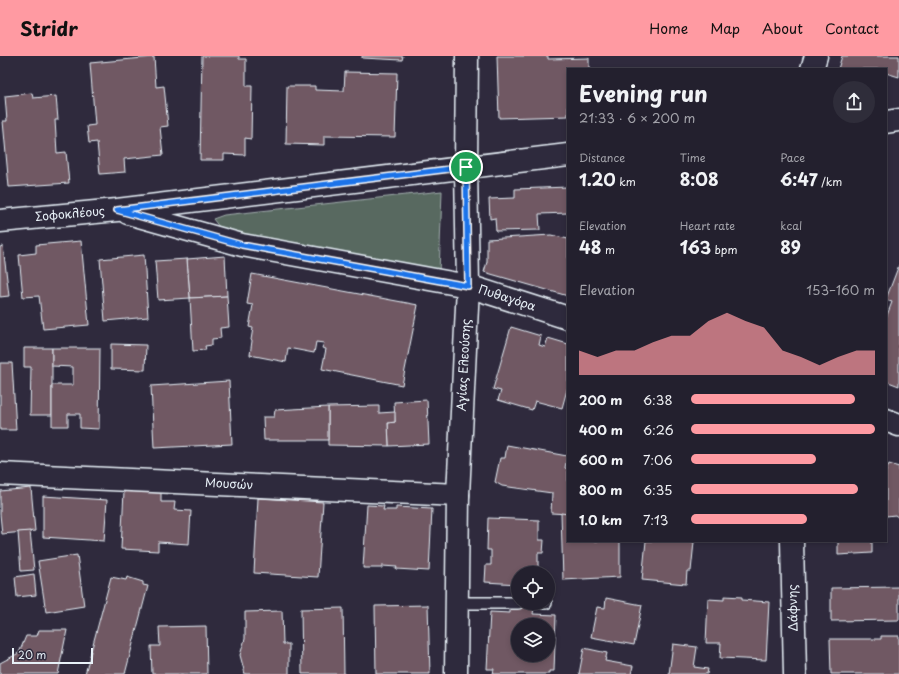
<!DOCTYPE html>
<html lang="en">
<head>
<meta charset="utf-8">
<style>
  body { margin:0; font-family:"Playpen Sans",sans-serif; background:#2f2d3a; color:#f1f3f6; height:100vh; display:flex; flex-direction:column; font-size:15px; white-space:nowrap }
  * { box-sizing:border-box; margin:0 }
  p { font-size:13px; color:#a3a3aa }
  .icon { flex:none; width:22px; height:22px; fill:none; stroke:currentColor; stroke-width:2; stroke-linecap:round; stroke-linejoin:round }
  .map { position:relative; flex:1; overflow:hidden }
  .side { position:absolute; left:567px; top:12px; width:320px; height:474px; display:flex; flex-direction:column; background:#23202e; border-radius:0px; box-shadow:0 2px 6px #0003,0 0 0 1px #403e4a }
  .side>* { flex:none }
  .tools { position:absolute; left:511px; top:510px; display:grid; gap:8px }
  .tools a { display:grid; place-items:center; width:44px; height:44px; border-radius:50%; background:#23202e; box-shadow:0 2px 6px #0003,0 0 0 1px #403e4a; font-size:20px }
  .scale { position:absolute; left:12px; bottom:10px; width:81px; box-sizing:border-box; padding-left:4px; border:2px solid #e8f1f8; border-top:0; font-size:11px; line-height:14px; white-space:nowrap; color:#e8f1f8; -webkit-text-stroke:3px #2f2a3d; paint-order:stroke }
  .pin { position:absolute; display:grid; place-items:center; width:34px; height:34px; color:#fff; margin:-17px; border:2px solid #fff; border-radius:50%; box-shadow:0 1px 4px #0007 }
  .round { display:grid; place-items:center; flex:none; width:42px; height:42px; border-radius:21px; background:#2f2d3a }
  .overview { display:flex; align-items:center; justify-content:space-between; height:68px; padding:0 12px }
  h1 { font-size:22px; font-weight:700; line-height:30px }
  .metrics { display:grid; grid-template-columns:repeat(3,1fr); gap:6px; height:68px; padding:4px 12px }
  .metrics div { display:grid; align-content:center }
  .metrics b { font-size:17px; font-weight:700 }
  .metrics small { font-size:11px; font-weight:400 }
  .metrics p { font-size:11px }
  .chart { height:112px; padding:8px 12px }
  .chart p { display:flex; justify-content:space-between }
  .chart svg { width:100%; height:72px; margin-top:4px; fill:#ff9aa2; opacity:.7 }
  ul { padding:0 12px; list-style:none; font-size:13px }
  li { display:grid; grid-template-columns:64px 48px 1fr; align-items:center; height:30px }
  li i { height:10px; border-radius:5px; background:#ff9aa2 }
  header { display:flex; align-items:center; gap:24px; box-sizing:border-box; height:56px; padding:0 20px; background:#ff9aa2; color:#111 }
  header strong { font-size:19px }
  nav { display:flex; gap:22px; margin-inline-start:auto; font-size:14px }
  .map>svg:first-child { display:block }
  .green { fill:#596961; stroke:#a0adac }
  .building { fill:#705864; stroke:#e8f1f8; fill-rule:evenodd }
  .lines { fill:none; stroke-linecap:round; stroke-linejoin:round }
  .lane-casing { stroke:#e8f1f8; stroke-width:14 }
  .street-casing { stroke:#e8f1f8; stroke-width:25 }
  .lane { stroke:#2f2a3d; stroke-width:11 }
  .street { stroke:#2f2a3d; stroke-width:22 }
  .route-casing { stroke:#fff; stroke-width:8 }
  .route { stroke:#1a73e8; stroke-width:5 }
  .labels { text-anchor:middle; stroke-width:3.5; stroke-linejoin:round; paint-order:stroke }
  .street-label { font-size:12px; fill:#e8f1f8; stroke:#2f2a3d }
</style>
</head>
<body>
<header>
<strong>Stridr</strong>
<nav><a>Home</a><a>Map</a><a>About</a><a>Contact</a></nav>
</header>
<div class="map">
<svg width="899" height="618" viewBox="0 0 899 618">
  <rect width="100%" height="100%" fill="#2f2a3d"/>
  <filter id="ink" filterUnits="userSpaceOnUse"><feTurbulence type="fractalNoise" baseFrequency=".025" numOctaves="2"/><feDisplacementMap in="SourceGraphic" scale="8" xChannelSelector="R" yChannelSelector="G"/><feConvolveMatrix kernelMatrix="1 2 1 2 8 2 1 2 1" color-interpolation-filters="sRGB"/></filter>
  <g filter="url(#ink)">
    <path class="green" d="M 442,135 L 439,218 L 245,183 L 220,172 L 213,163 L 224,159 Z"/>
    <g class="building">
      <path d="M 202,0 L 239,0 L 239,3 L 246,3 L 246,30 L 252,30 L 251,83 L 245,82 L 245,99 L 224,98 L 224,104 L 200,104 Z"/>
      <path d="M 362,0 L 403,0 L 402,4 L 362,2 Z"/>
      <path d="M 497,0 L 548,0 L 548,3 L 589,2 L 589,13 L 568,13 L 568,60 L 499,62 Z"/>
      <path d="M 842,0 L 899,0 L 899,21 L 886,17 L 886,13 L 838,13 Z"/>
      <path d="M 154,1 L 156,31 L 164,30 L 168,70 L 160,71 L 163,99 L 124,103 L 125,116 L 100,118 L 97,86 L 89,87 L 87,70 L 95,69 L 90,7 Z"/>
      <path d="M 345,16 L 397,17 L 395,81 L 324,80 L 324,89 L 286,88 L 287,30 L 315,30 L 315,34 L 344,35 Z"/>
      <path d="M 32,37 L 33,42 L 56,40 L 58,64 L 55,64 L 57,97 L 66,96 L 69,127 L 9,131 L 3,65 L 7,65 L 5,40 Z"/>
      <path d="M 568,131 L 568,157 L 539,158 L 540,174 L 496,175 L 495,162 L 490,163 L 489,143 L 515,142 L 515,133 Z"/>
      <path d="M 551,179 L 568,183 L 568,240 L 484,216 L 487,206 L 487,183 Z"/>
      <path d="M 81,185 L 89,269 L 43,273 L 39,240 L 23,241 L 19,199 L 36,197 L 36,189 Z"/>
      <path d="M 3,190 L 9,240 L 0,241 L 0,191 Z"/>
      <path d="M 144,199 L 148,261 L 105,265 L 100,203 Z"/>
      <path d="M 225,200 L 227,240 L 190,242 L 187,203 Z"/>
      <path d="M 187,203 L 190,242 L 158,244 L 155,205 Z"/>
      <path d="M 899,209 L 899,330 L 886,325 L 886,262 L 892,246 L 886,244 L 886,243 Z"/>
      <path d="M 252,218 L 418,249 L 402,329 L 322,313 L 326,293 L 322,292 L 324,287 L 316,286 L 314,297 L 288,292 L 286,306 L 250,299 L 252,285 L 251,284 L 253,272 L 249,271 L 253,249 L 247,248 Z"/>
      <path d="M 227,240 L 229,271 L 220,272 L 221,282 L 212,283 L 212,289 L 205,290 L 206,294 L 193,295 L 190,242 Z"/>
      <path d="M 511,271 L 541,280 L 539,289 L 545,291 L 548,282 L 568,288 L 568,330 L 562,352 L 535,345 L 532,354 L 498,344 L 501,335 L 493,333 Z"/>
      <path d="M 111,288 L 146,289 L 145,314 L 111,313 Z"/>
      <path d="M 24,292 L 52,292 L 52,359 L 30,359 L 31,311 L 24,311 Z"/>
      <path d="M 52,292 L 100,292 L 99,373 L 80,372 L 80,358 L 68,358 L 68,370 L 52,370 L 52,329 L 73,329 L 73,311 L 52,310 Z"/>
      <path d="M 0,307 L 12,307 L 16,374 L 0,374 Z"/>
      <path d="M 229,325 L 232,388 L 154,392 L 151,330 Z"/>
      <path d="M 427,344 L 429,388 L 389,390 L 388,367 L 395,366 L 394,346 Z"/>
      <path d="M 379,350 L 379,357 L 395,356 L 395,366 L 388,367 L 389,390 L 328,389 L 328,351 Z"/>
      <path d="M 328,351 L 328,384 L 264,384 L 263,361 L 274,361 L 275,354 Z"/>
      <path d="M 507,389 L 567,400 L 565,412 L 568,413 L 568,458 L 551,457 L 552,437 L 502,430 L 495,426 L 500,402 L 505,402 Z"/>
      <path d="M 889,408 L 899,411 L 899,462 L 895,459 L 886,460 L 886,416 Z"/>
      <path d="M 31,432 L 35,475 L 2,478 L 0,458 L 0,435 Z"/>
      <path d="M 124,435 L 161,437 L 161,446 L 175,446 L 174,454 L 191,455 L 189,488 L 158,486 L 158,495 L 121,493 Z"/>
      <path d="M 43,440 L 107,444 L 104,485 L 43,481 Z"/>
      <path d="M 258,442 L 323,446 L 318,521 L 254,517 Z"/>
      <path d="M 367,449 L 384,450 L 383,454 L 396,454 L 396,451 L 432,453 L 429,515 L 396,513 L 397,511 L 382,510 L 382,512 L 363,512 Z"/>
      <path d="M 561,457 L 568,458 L 568,485 L 620,485 L 620,521 L 563,524 Z"/>
      <path d="M 488,462 L 539,464 L 539,484 L 544,484 L 543,497 L 538,497 L 538,517 L 518,517 L 518,528 L 485,526 L 486,509 L 491,509 L 491,494 L 487,494 Z"/>
      <path d="M 30,475 L 34,514 L 21,515 L 18,476 Z"/>
      <path d="M 646,485 L 683,485 L 694,486 L 691,515 L 687,515 L 686,528 L 642,524 Z"/>
      <path d="M 838,485 L 872,485 L 872,497 L 838,499 Z"/>
      <path d="M 77,499 L 84,550 L 46,556 L 38,505 Z"/>
      <path d="M 34,518 L 36,539 L 17,541 L 15,521 Z"/>
      <path d="M 111,521 L 126,524 L 127,521 L 143,526 L 143,529 L 148,530 L 125,618 L 85,618 Z"/>
      <path d="M 899,531 L 899,564 L 831,565 L 831,532 Z"/>
      <path d="M 724,540 L 742,541 L 742,544 L 769,546 L 766,604 L 720,602 L 721,587 L 706,587 L 708,543 L 724,544 Z"/>
      <path d="M 606,542 L 642,549 L 634,589 L 591,581 L 597,551 L 605,552 Z"/>
      <path d="M 428,549 L 430,618 L 376,618 L 375,550 Z"/>
      <path d="M 510,551 L 534,552 L 533,558 L 556,559 L 554,615 L 549,615 L 549,618 L 493,618 L 494,613 L 487,613 L 490,556 L 510,557 ZM 518,569 L 548,569 L 548,599 L 518,599 Z"/>
      <path d="M 343,552 L 344,618 L 302,618 L 301,553 Z"/>
      <path d="M 282,555 L 283,588 L 289,588 L 289,618 L 245,618 L 240,599 L 245,583 L 245,556 Z"/>
      <path d="M 206,570 L 207,618 L 152,618 L 151,590 L 160,590 L 159,571 Z"/>
      <path d="M 39,574 L 67,574 L 58,618 L 0,618 L 0,607 L 19,597 L 26,580 L 37,580 Z"/>
      <path d="M 881,580 L 899,580 L 899,618 L 831,618 L 830,583 L 881,583 Z"/>
      <path d="M 673,588 L 697,591 L 694,611 L 708,613 L 707,618 L 669,618 Z"/>
      <path d="M 584,592 L 607,597 L 605,605 L 633,610 L 631,618 L 579,618 Z"/>
    </g>
    <g class="lines">
      <defs>
        <g id="lane">
          <path d="M 457,547 L 518,547"/>
          <path d="M 544,547 L 546,547"/>
        </g>
        <g id="street">
          <path d="M 812,13 L 816,0"/>
          <path d="M 886,66 L 899,64"/>
          <path d="M 128,157 L 242,189 L 468,230 L 568,262"/>
          <path d="M 0,165 L 117,154 L 568,99"/>
          <path d="M 886,364 L 899,369"/>
          <path d="M 0,418 L 458,439"/>
          <path d="M 792,485 L 795,618"/>
          <path d="M 456,618 L 458,439 L 468,230 L 466,111 L 467,0"/>
        </g>
      </defs>
      <use href="#lane" class="lane-casing"/>
      <use href="#street" class="street-casing"/>
      <use href="#lane" class="lane"/>
      <use href="#street" class="street"/>
    </g>
  </g>
  <g class="lines" filter="url(#ink)">
    <defs>
      <path id="route" d="M 466,111 L 468,230 L 242,189 L 117,154 Z"/>
    </defs>
    <use href="#route" class="route-casing"/>
    <use href="#route" class="route"/>
  </g>
  <g class="labels">
    <g class="street-label">
      <text transform="translate(70 158) rotate(-5)" y="4">Σοφοκλέους</text>
      <text transform="translate(507 242) rotate(18)" y="4">Πυθαγόρα</text>
      <text transform="translate(464 309) rotate(-87)" y="4">Αγίας Ελεούσης</text>
      <text transform="translate(229 428) rotate(3)" y="4">Μουσών</text>
      <text transform="translate(793 552) rotate(-91)" y="4">Δάφνης</text>
    </g>
  </g>
</svg>
<div class="tools">
<a><svg class="icon" aria-label="locate" viewBox="0 0 24 24"><circle cx="12" cy="12" r="6"/><path d="M12 2v4M12 18v4M2 12h4M18 12h4"/></svg></a>
<a><svg class="icon" aria-label="layers" viewBox="0 0 24 24"><path d="M12 4l9 5-9 5-9-5zM3 14l9 5 9-5"/></svg></a>
</div>
<div class="scale">20 m</div>
<div class="pin" style="left:466px;top:111px;background:#1e9e55"><svg class="icon" aria-label="arrive" viewBox="0 0 24 24"><path d="M6 21V4h12l-3 4 3 4H6"/></svg></div>
<section class="side">
<div class="overview"><div><h1>Evening run</h1><p>21:33 · 6 × 200 m</p></div><a class="round"><svg class="icon" aria-label="share" viewBox="0 0 24 24"><path d="M12 15V3M7 8l5-5 5 5M5 13v7h14v-7"/></svg></a></div>
<div class="metrics">
<div><p>Distance</p><b>1.20<small> km</small></b></div>
<div><p>Time</p><b>8:08</b></div>
<div><p>Pace</p><b>6:47<small> /km</small></b></div>
</div>
<div class="metrics">
<div><p>Elevation</p><b>48<small> m</small></b></div>
<div><p>Heart rate</p><b>163<small> bpm</small></b></div>
<div><p>kcal</p><b>89</b></div>
</div>
<div class="chart"><p><span>Elevation</span>153–160 m</p>
<svg viewBox="0 0 160 44" preserveAspectRatio="none"><path d="M0 44V29L10 33L20 29L30 29L40 24L50 20L60 20L70 11L80 6L90 11L100 15L110 29L120 33L130 38L140 33L150 29L160 29V44z"/></svg>
</div>
<ul>
<li><b>200 m</b>6:38<i style="width:89%"></i></li>
<li><b>400 m</b>6:26<i style="width:100%"></i></li>
<li><b>600 m</b>7:06<i style="width:68%"></i></li>
<li><b>800 m</b>6:35<i style="width:91%"></i></li>
<li><b>1.0 km</b>7:13<i style="width:63%"></i></li>
</ul>
</section>
</div>
</body>
</html>
